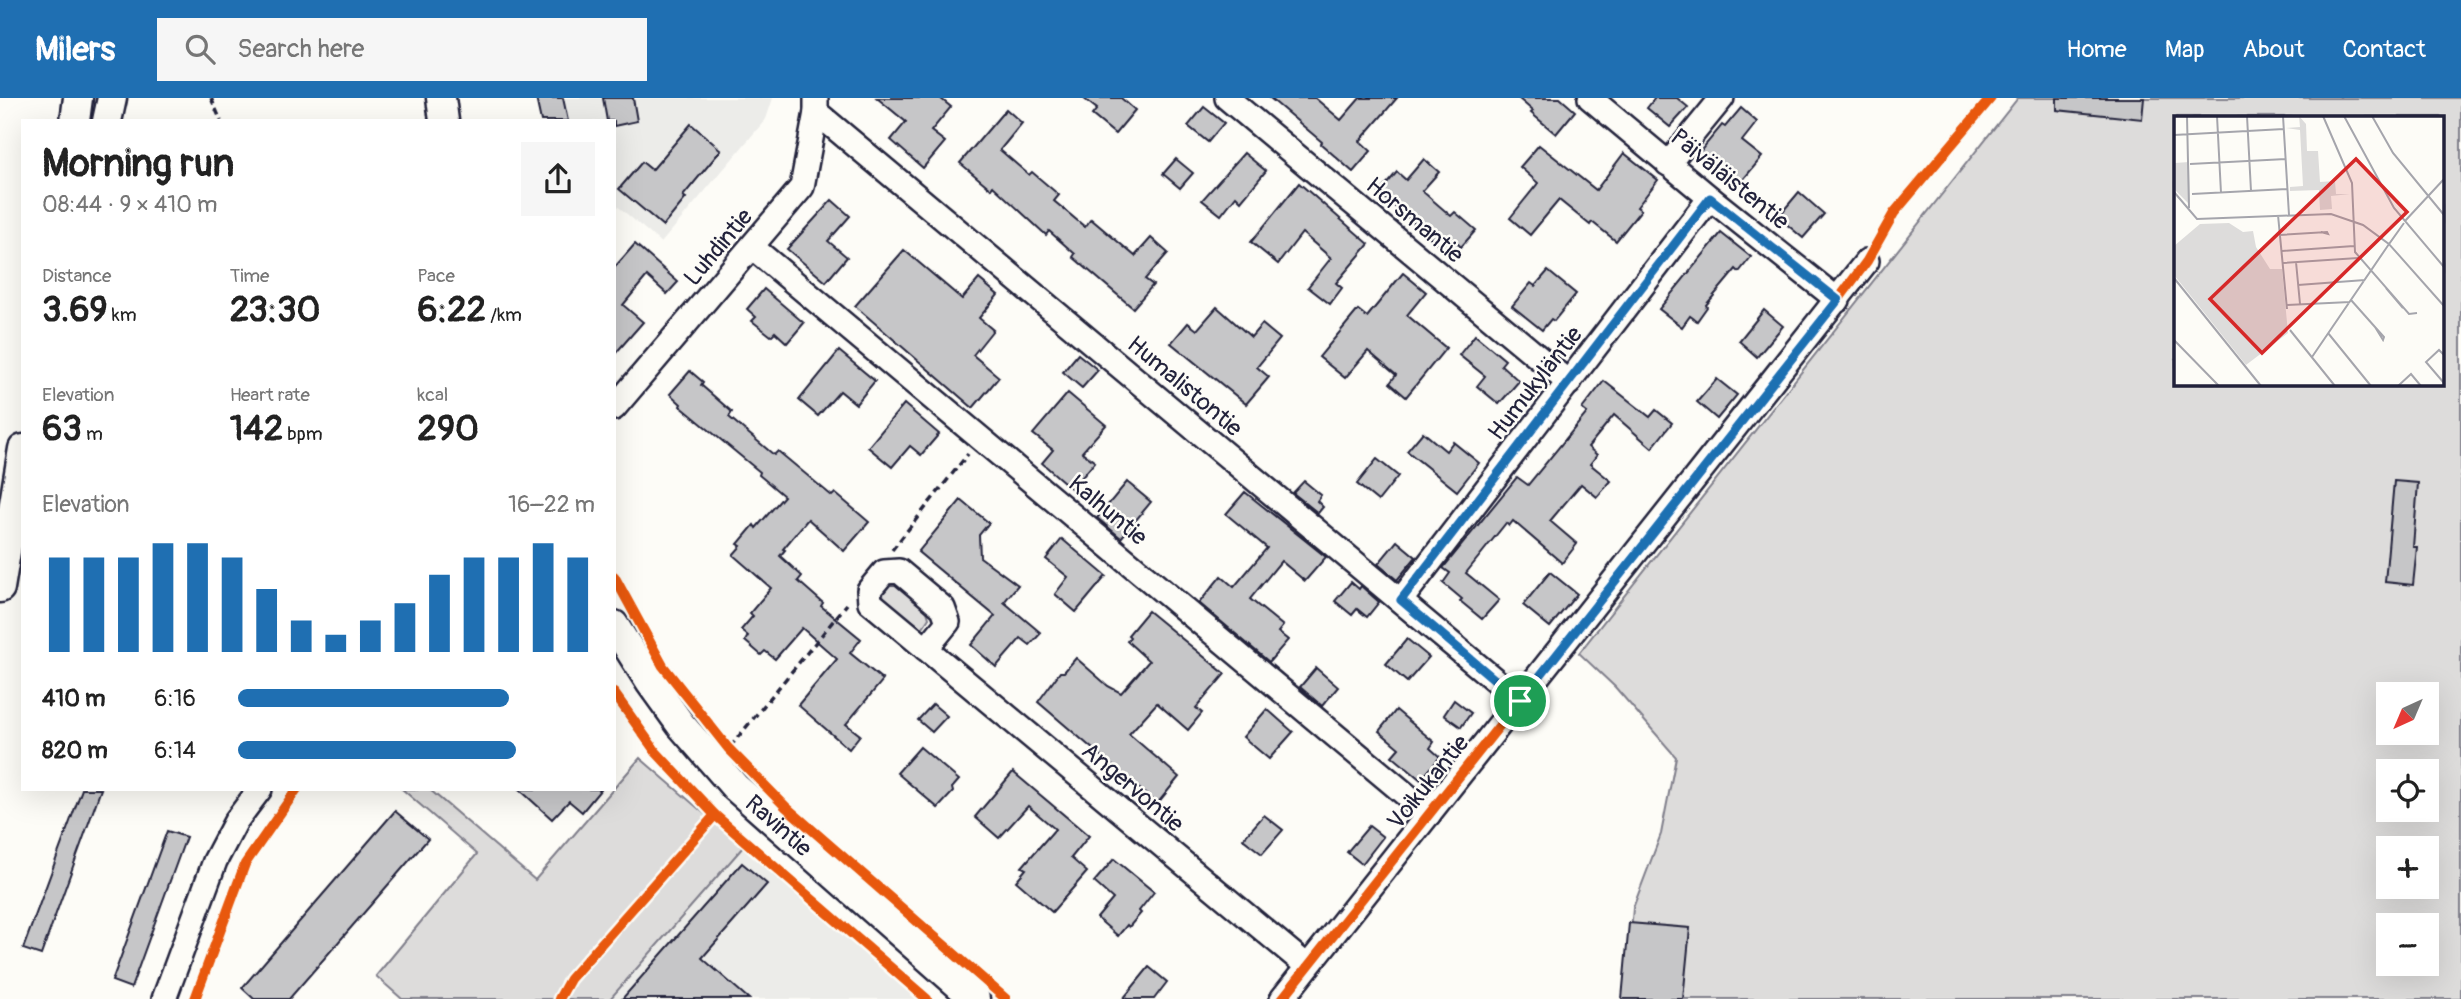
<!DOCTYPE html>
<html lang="en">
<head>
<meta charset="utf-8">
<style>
  body { margin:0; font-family:Pangolin,sans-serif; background:#f6f6f6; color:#222; height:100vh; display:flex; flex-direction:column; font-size:26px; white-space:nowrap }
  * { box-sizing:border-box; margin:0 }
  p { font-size:23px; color:#767676 }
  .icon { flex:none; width:38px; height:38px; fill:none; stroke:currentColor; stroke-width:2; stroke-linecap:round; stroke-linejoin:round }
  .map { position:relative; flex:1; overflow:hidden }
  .details { position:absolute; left:21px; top:21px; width:595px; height:672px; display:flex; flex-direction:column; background:#fff; border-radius:0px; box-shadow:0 7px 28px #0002 }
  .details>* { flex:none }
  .needle { width:46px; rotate:224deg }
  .fabs { position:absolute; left:2376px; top:584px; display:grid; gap:14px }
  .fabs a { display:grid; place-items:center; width:63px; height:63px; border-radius:0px; background:#fff; box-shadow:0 7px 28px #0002; font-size:35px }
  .pin { position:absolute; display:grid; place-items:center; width:60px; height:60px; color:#fff; margin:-30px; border:4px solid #fff; border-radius:50%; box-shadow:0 2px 7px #0007 }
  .round { display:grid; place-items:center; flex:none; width:74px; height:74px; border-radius:0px; background:#f6f6f6 }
  .summary { display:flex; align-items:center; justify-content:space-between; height:119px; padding:0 21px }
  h1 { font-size:38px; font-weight:700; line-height:52px }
  .stats { display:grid; grid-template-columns:repeat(3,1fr); gap:10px; height:119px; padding:7px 21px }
  .stats div { display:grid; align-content:center }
  .stats b { font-size:35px; font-weight:700 }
  .stats small { font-size:19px; font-weight:400 }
  .stats p { font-size:19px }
  .chart { height:196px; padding:14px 21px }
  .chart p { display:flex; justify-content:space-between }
  .chart svg { width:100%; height:126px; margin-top:7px; stroke:#1f6fb2; stroke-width:6 }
  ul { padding:0 21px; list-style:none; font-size:23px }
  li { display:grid; grid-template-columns:112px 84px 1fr; align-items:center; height:52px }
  li i { height:18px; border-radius:9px; background:#1f6fb2 }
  header { display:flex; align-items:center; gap:42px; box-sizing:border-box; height:98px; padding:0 35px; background:#1f6fb2; color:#fff }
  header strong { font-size:33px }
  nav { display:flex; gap:38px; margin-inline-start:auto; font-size:24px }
  .search { width:490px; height:63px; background:#f6f6f6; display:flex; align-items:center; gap:18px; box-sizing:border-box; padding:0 24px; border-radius:0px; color:#767676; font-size:26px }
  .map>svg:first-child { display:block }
  .built { fill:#ecece9 }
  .green { fill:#dddcdb; stroke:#807f8b; stroke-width:2; fill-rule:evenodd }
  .building { fill:#c6c6c8; stroke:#22223b; stroke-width:2 }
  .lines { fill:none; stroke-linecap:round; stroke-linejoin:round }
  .minor-casing { stroke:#22223b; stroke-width:28 }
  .major-casing { stroke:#22223b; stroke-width:33 }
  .path { stroke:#22223b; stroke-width:3.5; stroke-dasharray:7 5; stroke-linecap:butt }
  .minor { stroke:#fdfcf7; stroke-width:23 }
  .major { stroke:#fdfcf7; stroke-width:28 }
  .cycleway-casing { stroke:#fdfcf7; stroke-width:15 }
  .cycleway { stroke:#e8590c; stroke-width:10 }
  .route-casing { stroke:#fff; stroke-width:14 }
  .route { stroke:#1f6fb2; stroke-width:9 }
  .labels { text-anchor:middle; stroke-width:5; stroke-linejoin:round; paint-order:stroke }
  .street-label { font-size:24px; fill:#22223b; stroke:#fdfcf7 }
  .inset-road { fill:none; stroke:#a5a5ac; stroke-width:2 }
  .view { fill:#d62828; fill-opacity:0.15; stroke:#d62828; stroke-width:3.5 }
  .inset-edge { fill:none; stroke:#22223b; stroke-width:3.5 }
</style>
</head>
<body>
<header>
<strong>Milers</strong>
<div class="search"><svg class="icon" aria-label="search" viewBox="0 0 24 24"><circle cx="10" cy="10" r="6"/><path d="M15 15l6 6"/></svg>Search here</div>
<nav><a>Home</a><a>Map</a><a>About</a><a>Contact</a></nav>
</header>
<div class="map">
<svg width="2461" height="901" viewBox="0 0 2461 901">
  <rect width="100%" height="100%" fill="#fdfcf7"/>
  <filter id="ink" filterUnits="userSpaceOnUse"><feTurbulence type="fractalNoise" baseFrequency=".0143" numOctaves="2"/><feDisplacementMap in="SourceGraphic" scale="14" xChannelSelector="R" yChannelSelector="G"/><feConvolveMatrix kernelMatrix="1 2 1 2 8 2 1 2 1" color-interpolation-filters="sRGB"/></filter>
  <g filter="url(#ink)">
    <g class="built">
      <path d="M 536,0 L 773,0 L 766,21 L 661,145 L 614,105 L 614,23 L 541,23 Z"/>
      <path d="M 743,749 L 917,901 L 610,901 Z"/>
    </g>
    <g class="green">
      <path d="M 2018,0 L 2461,0 L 2461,901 L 1625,901 L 1633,810 L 1661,736 L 1676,659 L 1615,589 L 1579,555 ZM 2176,19 L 2442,19 L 2442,285 L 2176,285 ZM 2389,597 L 2427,597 L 2427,635 L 2389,635 ZM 2389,674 L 2427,674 L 2427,712 L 2389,712 ZM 2389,751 L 2427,751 L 2427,789 L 2389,789 ZM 2389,828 L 2427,828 L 2427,866 L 2389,866 Z"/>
      <path d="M 889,487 L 898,487 L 926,510 L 929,520 L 923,529 L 915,530 L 884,503 L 883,495 Z"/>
      <path d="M 640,660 L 743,749 L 610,901 L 402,901 L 376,878 L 477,756 L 402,691 L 429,691 L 535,782 Z"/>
    </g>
    <g class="building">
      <path d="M 536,0 L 563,0 L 568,23 L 541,23 Z"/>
      <path d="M 603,0 L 633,0 L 637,23 L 614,28 L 614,23 L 607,23 Z"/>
      <path d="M 877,0 L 940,0 L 951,9 L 931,33 L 945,44 L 923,70 L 891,42 L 906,24 Z"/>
      <path d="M 1083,0 L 1121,0 L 1135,12 L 1115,36 L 1092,17 L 1097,11 Z"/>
      <path d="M 1270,0 L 1315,0 L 1341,22 L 1360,0 L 1397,0 L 1360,43 L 1371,53 L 1353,74 L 1321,46 L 1322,44 Z"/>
      <path d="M 1518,0 L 1560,0 L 1575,13 L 1556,36 L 1531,15 L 1533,13 Z"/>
      <path d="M 1655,0 L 1677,0 L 1688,9 L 1670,29 L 1647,10 Z"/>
      <path d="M 2057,0 L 2144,0 L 2142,21 L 2057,12 Z"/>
      <path d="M 1204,9 L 1224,25 L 1208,44 L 1188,28 Z"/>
      <path d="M 1741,10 L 1757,24 L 1742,43 L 1762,59 L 1737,89 L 1697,57 L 1722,27 L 1725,29 Z"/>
      <path d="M 1006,11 L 1022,25 L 1000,52 L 1029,77 L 1032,74 L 1059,97 L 1054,103 L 1085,129 L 1091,121 L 1135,158 L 1151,140 L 1168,155 L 1145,181 L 1153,187 L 1133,210 L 1073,159 L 1075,156 L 1049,133 L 1046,137 L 993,88 L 991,91 L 960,65 Z"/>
      <path d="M 691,26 L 721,52 L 683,98 L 686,100 L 663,128 L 619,91 L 642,64 L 652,72 Z"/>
      <path d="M 1539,47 L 1596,92 L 1624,55 L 1658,82 L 1637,109 L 1641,112 L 1616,143 L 1592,124 L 1590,127 L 1559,102 L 1530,137 L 1510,120 L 1538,85 L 1520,69 Z"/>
      <path d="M 1244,55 L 1266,73 L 1241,103 L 1236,98 L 1221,117 L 1202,102 Z"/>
      <path d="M 1176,61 L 1193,75 L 1180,90 L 1163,76 Z"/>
      <path d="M 1424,61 L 1439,74 L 1422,93 L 1451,118 L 1455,114 L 1476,132 L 1461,149 L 1456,144 L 1447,154 L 1379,95 L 1397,74 L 1406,82 Z"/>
      <path d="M 1299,85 L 1369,146 L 1336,185 L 1342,190 L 1330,206 L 1308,189 L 1331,160 L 1302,135 L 1278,166 L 1251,144 Z"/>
      <path d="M 1799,94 L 1824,116 L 1803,140 L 1778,119 Z"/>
      <path d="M 832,102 L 850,118 L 828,143 L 847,159 L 826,184 L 787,151 Z"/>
      <path d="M 1721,135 L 1751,159 L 1739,174 L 1736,171 L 1706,207 L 1707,209 L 1697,223 L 1690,218 L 1682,229 L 1659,211 Z"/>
      <path d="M 635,146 L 678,184 L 667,196 L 647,178 L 623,207 L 643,224 L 614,257 L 614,170 Z"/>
      <path d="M 904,152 L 962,201 L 979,181 L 998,197 L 979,220 L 993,232 L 973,257 L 999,279 L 973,310 L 855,208 Z"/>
      <path d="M 1548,173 L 1576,196 L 1554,223 L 1551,221 L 1542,232 L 1512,208 L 1531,185 L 1535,188 Z"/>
      <path d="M 1403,175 L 1426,194 L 1407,217 L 1446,250 L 1406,299 L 1390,285 L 1396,277 L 1368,253 L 1345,280 L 1319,259 L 1358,212 L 1367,219 Z"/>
      <path d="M 764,191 L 804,225 L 787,245 L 775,234 L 771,238 L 752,223 L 756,219 L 747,211 Z"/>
      <path d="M 1217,209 L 1251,239 L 1262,226 L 1280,241 L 1257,269 L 1269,279 L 1246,306 L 1171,245 L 1188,225 L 1197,232 Z"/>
      <path d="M 1764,212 L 1783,228 L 1757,259 L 1739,243 Z"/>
      <path d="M 1475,237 L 1505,262 L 1501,267 L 1519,283 L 1499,306 L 1477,288 L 1485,278 L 1459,257 Z"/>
      <path d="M 839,253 L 875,283 L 856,306 L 840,293 L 818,318 L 799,302 Z"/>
      <path d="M 1078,256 L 1098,272 L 1082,290 L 1063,274 Z"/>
      <path d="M 690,273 L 703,284 L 701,287 L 732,314 L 729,319 L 774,357 L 778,353 L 832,398 L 835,395 L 869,424 L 844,453 L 808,421 L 783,451 L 785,452 L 780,458 L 802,478 L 798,483 L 823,505 L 821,508 L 861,541 L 850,555 L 883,582 L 846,626 L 860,637 L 849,651 L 798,607 L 837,561 L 802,530 L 775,561 L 765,553 L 761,557 L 745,543 L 748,538 L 741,532 L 753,518 L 750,515 L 771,490 L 733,457 L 741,448 L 738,446 L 754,427 L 756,430 L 784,398 L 759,377 L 760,374 L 680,308 L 681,306 L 670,296 Z"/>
      <path d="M 1717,281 L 1737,297 L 1717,321 L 1697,304 Z"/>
      <path d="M 1604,283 L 1650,319 L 1656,312 L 1672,325 L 1652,350 L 1614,317 L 1588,349 L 1597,357 L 1590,366 L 1611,383 L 1597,399 L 1581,386 L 1550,423 L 1577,446 L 1562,465 L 1513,423 L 1509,428 L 1506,425 L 1466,475 L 1499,502 L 1482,521 L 1460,503 L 1462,501 L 1443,485 L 1450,475 L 1443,470 L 1517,379 L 1528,387 L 1587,315 L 1582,311 Z"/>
      <path d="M 1068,295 L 1106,327 L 1082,354 L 1095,364 L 1072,391 L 1042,365 L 1053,352 L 1033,336 Z"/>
      <path d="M 904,306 L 939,336 L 921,357 L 910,348 L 892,369 L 868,349 Z"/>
      <path d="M 1423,334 L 1446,353 L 1453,344 L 1479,365 L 1457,393 L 1407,353 Z"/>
      <path d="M 1377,361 L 1398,378 L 1378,403 L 1357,386 Z"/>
      <path d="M 1304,383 L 1321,397 L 1317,403 L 1323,409 L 1318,415 L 1293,395 Z"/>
      <path d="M 2394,383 L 2418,385 L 2413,449 L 2417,449 L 2413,487 L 2385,484 Z"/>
      <path d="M 1127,384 L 1151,404 L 1121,440 L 1097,420 Z"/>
      <path d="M 1245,394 L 1326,459 L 1305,483 L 1281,463 L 1250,501 L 1283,528 L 1278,534 L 1288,542 L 1269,564 L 1199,505 L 1221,478 L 1234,489 L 1267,450 L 1226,416 Z"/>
      <path d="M 961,402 L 989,425 L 979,437 L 980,459 L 1018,487 L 1004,504 L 1041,535 L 1030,547 L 1021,540 L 996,569 L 971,547 L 995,518 L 918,454 Z"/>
      <path d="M 1062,441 L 1106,478 L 1076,514 L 1055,496 L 1068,479 L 1046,461 Z"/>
      <path d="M 1397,443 L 1416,459 L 1397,482 L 1378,466 Z"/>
      <path d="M 1550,474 L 1577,496 L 1550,529 L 1523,507 Z"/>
      <path d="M 1351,484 L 1359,491 L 1361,488 L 1379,504 L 1367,519 L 1357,511 L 1352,517 L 1335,503 Z"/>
      <path d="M 1148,513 L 1225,576 L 1196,610 L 1202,615 L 1188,632 L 1157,605 L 1129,636 L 1179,679 L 1157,706 L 1038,604 L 1060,574 L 1064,574 L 1076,560 L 1108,588 L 1121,595 L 1149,563 L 1127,543 L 1130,539 L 1128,537 Z"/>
      <path d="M 1407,541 L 1429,559 L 1407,584 L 1386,566 Z"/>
      <path d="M 1316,570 L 1338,589 L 1322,608 L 1300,589 Z"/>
      <path d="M 1454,602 L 1471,615 L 1461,629 L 1444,617 Z"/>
      <path d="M 933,606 L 947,618 L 932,634 L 918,622 Z"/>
      <path d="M 1267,611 L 1293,634 L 1269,661 L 1243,639 Z"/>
      <path d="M 1396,612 L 1434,644 L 1430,650 L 1440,659 L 1421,682 L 1392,658 L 1399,650 L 1379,633 Z"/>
      <path d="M 920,649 L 959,682 L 952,690 L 953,694 L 938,710 L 897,675 Z"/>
      <path d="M 1013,674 L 1089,738 L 1071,760 L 1087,774 L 1052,814 L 1016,783 L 1026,771 L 1022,769 L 1055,731 L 1028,708 L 999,740 L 975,719 Z"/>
      <path d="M 82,691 L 101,691 L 41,857 L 23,851 Z"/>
      <path d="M 519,691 L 601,691 L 582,714 L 569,703 L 552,721 Z"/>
      <path d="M 395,713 L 428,741 L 289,901 L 254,901 L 242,890 Z"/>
      <path d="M 1264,717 L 1283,732 L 1262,756 L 1243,741 Z"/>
      <path d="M 1369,728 L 1383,739 L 1362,766 L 1347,754 Z"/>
      <path d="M 167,733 L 186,739 L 131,890 L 112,883 Z"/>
      <path d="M 1114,761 L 1154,794 L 1139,813 L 1141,815 L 1129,829 L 1127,827 L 1118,838 L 1097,820 L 1113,801 L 1094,784 Z"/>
      <path d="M 742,765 L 767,786 L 702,860 L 749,901 L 622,901 Z"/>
      <path d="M 1629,825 L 1690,830 L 1683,901 L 1622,901 Z"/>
      <path d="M 1149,869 L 1167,884 L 1154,901 L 1123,901 Z"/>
    </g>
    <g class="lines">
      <defs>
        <g id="minor">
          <path d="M 1227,0 L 1569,285"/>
          <path d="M 1590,0 L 1710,100 L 1838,202"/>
          <path d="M 816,14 L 1520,603"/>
          <path d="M 1668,66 L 1722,0"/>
          <path d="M 752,149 L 1429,716"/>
          <path d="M 614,310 L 802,89 L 816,14 L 816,2"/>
          <path d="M 1401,502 L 1710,100"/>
          <path d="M 926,551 L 948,524 L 943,510 L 899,473 L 884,474 L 869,492 L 870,504 L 1307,868"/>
          <path d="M 164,901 L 215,763 L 236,723 L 260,691"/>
          <path d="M 1282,901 L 1867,163"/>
        </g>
        <g id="major">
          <path d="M 441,0 L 444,23"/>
          <path d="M 75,23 L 78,0"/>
          <path d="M 107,23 L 112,0"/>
          <path d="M 0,490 L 23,351"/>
          <path id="s1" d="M 614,527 L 650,584 L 681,627 L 735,689 L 975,901"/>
        </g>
      </defs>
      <use href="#minor" class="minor-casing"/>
      <use href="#major" class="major-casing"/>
      <g class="path">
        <path d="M 211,0 L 221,23"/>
        <path d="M 892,452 L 968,356"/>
        <path d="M 730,649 L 847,506"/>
      </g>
      <use href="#minor" class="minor"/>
      <use href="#major" class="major"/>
      <defs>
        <g id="cycleway">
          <path d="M 614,478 L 663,568 L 728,650 L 786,709 L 1006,901"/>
          <path d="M 614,595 L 656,654 L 715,717 L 927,901"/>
          <path d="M 195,901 L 245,766 L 297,691"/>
          <path d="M 559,901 L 570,881 L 715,717"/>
          <path d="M 1282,901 L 1838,202 L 1867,163 L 1894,115 L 1991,0"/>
        </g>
      </defs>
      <use href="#cycleway" class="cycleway-casing"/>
      <use href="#cycleway" class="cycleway"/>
    </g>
  </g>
  <g class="lines" filter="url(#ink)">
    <defs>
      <path id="route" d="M 1710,100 L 1838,202 L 1520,603 L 1401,502 Z"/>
    </defs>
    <use href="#route" class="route-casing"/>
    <use href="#route" class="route"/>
  </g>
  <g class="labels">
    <g class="street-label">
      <text transform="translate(1730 81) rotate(39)" y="8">Päiväläistentie</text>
      <text transform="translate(1415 122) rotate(40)" y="8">Horsmantie</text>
      <text transform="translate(718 149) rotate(-50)" y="8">Luhdintie</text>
      <text transform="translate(1535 285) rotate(-52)" y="8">Humukyläntie</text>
      <text transform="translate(1185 288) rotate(40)" y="8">Humalistontie</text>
      <text transform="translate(1108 412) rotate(40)" y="8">Kalhuntie</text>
      <text transform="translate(1428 684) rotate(-51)" y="8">Voikukantie</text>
      <text transform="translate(1133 689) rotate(40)" y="8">Angervontie</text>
      <text dy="8" stroke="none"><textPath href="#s1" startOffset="261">Ravintie</textPath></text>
    </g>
  </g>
  <g transform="translate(2174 18)">
    <rect width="270" height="270" fill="#fdfcf7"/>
    <path d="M 125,0 L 132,8 L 133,35 L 144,35 L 146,66 L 161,65 L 162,78 L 176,78 L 157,80 L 158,93 L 146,94 L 145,74 L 116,75 L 116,71 L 129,70 L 126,14 L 112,12 L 126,11 ZM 0,27 L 1,47 L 15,46 L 16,89 L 0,73 ZM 55,107 L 69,116 L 79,115 L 82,131 L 96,153 L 108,153 L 114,217 L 72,249 L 0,159 L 0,130 L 26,108 Z" fill="#dddcdb"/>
    <path class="inset-road" d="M 13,0 L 15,92M 43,0 L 47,77M 73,0 L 77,75M 109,0 L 115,99M 149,0 L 178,67 L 181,136 L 235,198 L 243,197M 170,0 L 220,92 L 270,151M 198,0 L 219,37 L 270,99M 0,19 L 110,13M 16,48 L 112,43M 0,76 L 23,103 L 157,98 L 189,109 L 215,128 L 230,107M 18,78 L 113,73M 104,99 L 113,193M 231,105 L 270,63M 106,119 L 153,116 L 154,118 L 147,116M 108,135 L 180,130M 122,146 L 126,188M 109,147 L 184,142M 0,162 L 87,270M 124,169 L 191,164M 212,172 L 229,192M 177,184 L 201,211 L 210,221 L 209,224 L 201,211M 113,189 L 176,186M 116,214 L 161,270M 154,217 L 197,270M 0,224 L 45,270M 270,239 L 265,234 L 252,246 L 270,267M 138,241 L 215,128 L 270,190M 224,270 L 237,258 L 247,270"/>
    <path class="view" d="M 182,43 L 233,96 L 88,237 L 36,183 Z"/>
    <rect width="270" height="270" class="inset-edge"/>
  </g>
</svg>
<div class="fabs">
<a><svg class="needle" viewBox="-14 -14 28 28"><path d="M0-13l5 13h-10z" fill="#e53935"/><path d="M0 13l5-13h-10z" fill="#767676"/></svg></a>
<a><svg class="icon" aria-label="locate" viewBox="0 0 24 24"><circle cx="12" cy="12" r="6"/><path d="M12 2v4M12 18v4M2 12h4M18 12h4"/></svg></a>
<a>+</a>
<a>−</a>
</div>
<div class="pin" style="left:1520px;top:603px;background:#1e9e55"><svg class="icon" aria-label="arrive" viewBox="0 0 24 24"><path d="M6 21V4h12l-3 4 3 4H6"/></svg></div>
<section class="details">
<div class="summary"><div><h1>Morning run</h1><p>08:44 · 9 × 410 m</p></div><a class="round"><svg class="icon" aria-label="share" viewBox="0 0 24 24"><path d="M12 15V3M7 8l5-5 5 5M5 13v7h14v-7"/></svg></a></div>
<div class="stats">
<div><p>Distance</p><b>3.69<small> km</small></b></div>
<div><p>Time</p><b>23:30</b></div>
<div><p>Pace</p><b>6:22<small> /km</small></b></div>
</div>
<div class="stats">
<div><p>Elevation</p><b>63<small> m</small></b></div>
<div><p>Heart rate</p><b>142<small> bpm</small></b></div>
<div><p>kcal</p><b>290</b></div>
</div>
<div class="chart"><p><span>Elevation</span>16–22 m</p>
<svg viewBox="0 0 160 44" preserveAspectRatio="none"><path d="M5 44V11M15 44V11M25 44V11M35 44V6M45 44V6M55 44V11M65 44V22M75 44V33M85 44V38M95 44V33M105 44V27M115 44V17M125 44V11M135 44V11M145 44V6M155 44V11"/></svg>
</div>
<ul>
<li><b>410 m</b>6:16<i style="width:76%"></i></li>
<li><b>820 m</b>6:14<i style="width:78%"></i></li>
</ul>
</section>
</div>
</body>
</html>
